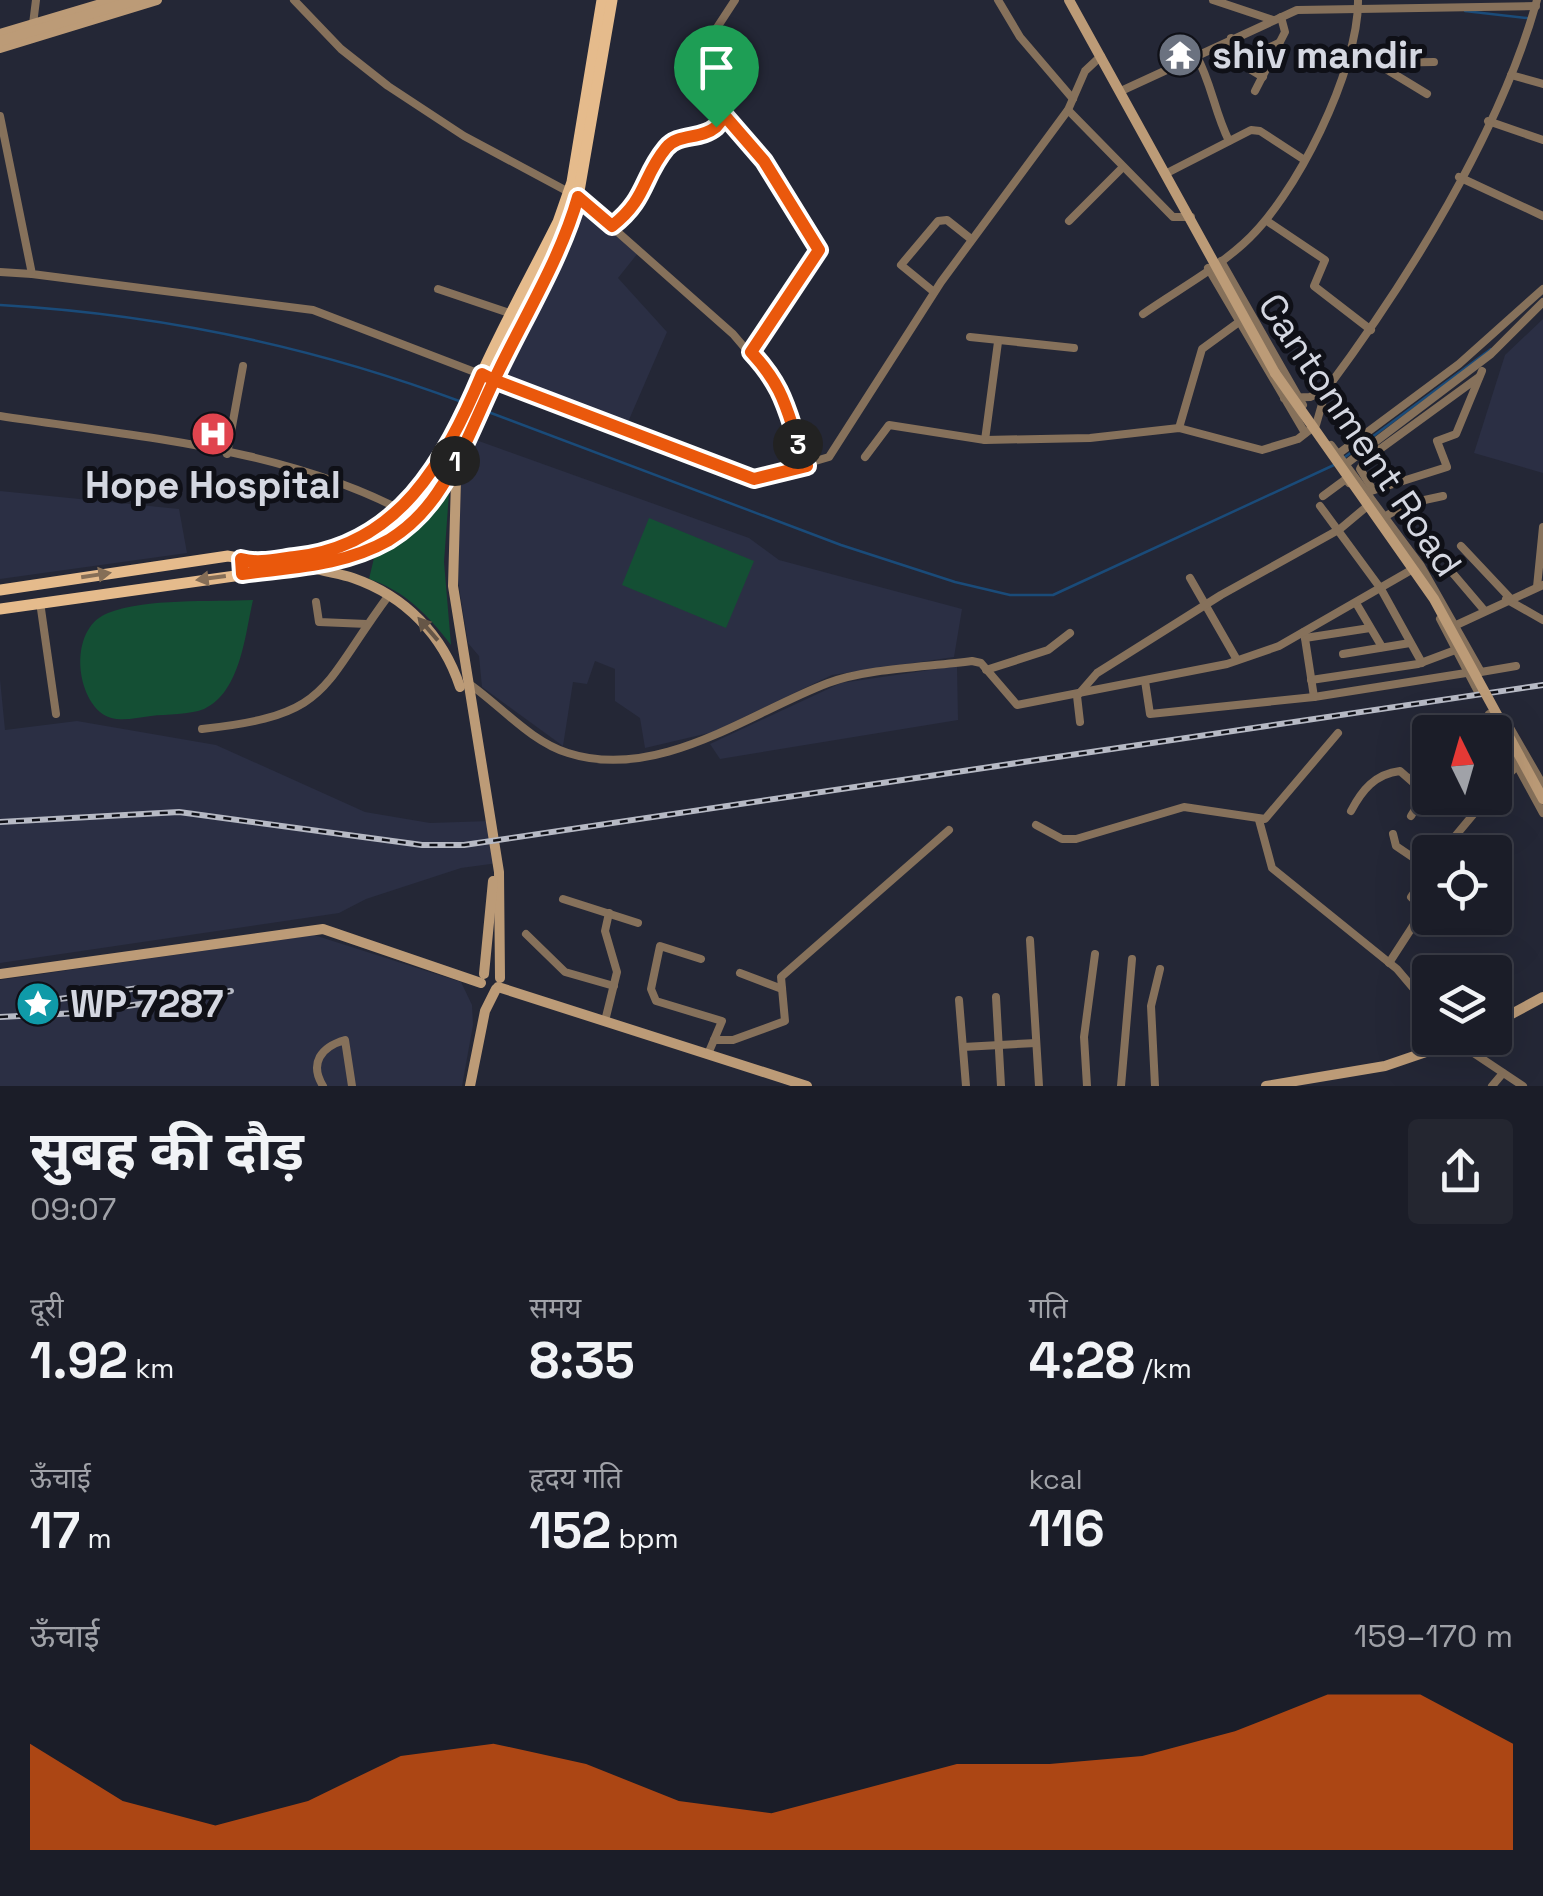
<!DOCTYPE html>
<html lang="hi">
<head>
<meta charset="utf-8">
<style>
  body { margin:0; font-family:"Space Grotesk","Noto Sans Devanagari",sans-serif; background:#242630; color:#f1f3f6; height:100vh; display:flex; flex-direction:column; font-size:38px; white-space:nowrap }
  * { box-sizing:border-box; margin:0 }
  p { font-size:32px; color:#a0a2a8 }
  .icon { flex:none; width:55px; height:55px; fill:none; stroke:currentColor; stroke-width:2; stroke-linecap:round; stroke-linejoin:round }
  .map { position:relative; height:1086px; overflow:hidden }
  .details { display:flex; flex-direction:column; background:#1b1d28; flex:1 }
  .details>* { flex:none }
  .needle { width:65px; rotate:355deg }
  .controls { position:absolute; left:1412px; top:715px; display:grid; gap:20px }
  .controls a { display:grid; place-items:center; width:100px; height:100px; border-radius:10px; background:#1b1d28; box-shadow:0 10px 40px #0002,0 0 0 2px #393b45; font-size:50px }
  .pin { position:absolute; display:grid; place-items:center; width:85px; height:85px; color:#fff; margin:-102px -42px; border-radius:50% 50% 50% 0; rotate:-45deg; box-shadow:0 0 10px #0007 }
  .pin .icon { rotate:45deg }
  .km { position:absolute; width:50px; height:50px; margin:-25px; border-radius:50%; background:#222; color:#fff; font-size:28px; line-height:50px; text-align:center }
  .round { display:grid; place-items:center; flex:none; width:105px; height:105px; border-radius:10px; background:#242630 }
  .head { display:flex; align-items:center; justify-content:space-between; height:170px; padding:0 30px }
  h1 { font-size:55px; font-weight:700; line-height:75px }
  .metrics { display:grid; grid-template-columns:repeat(3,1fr); gap:15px; height:170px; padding:10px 30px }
  .metrics div { display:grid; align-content:center }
  .metrics b { font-size:50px; font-weight:700 }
  .metrics small { font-size:28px; font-weight:400 }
  .metrics p { font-size:28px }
  .chart { height:280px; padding:20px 30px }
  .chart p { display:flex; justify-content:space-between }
  .chart svg { width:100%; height:180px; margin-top:10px; fill:#ea580c; opacity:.7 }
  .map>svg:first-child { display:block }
  .built { fill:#2b2f44 }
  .green { fill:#144f34 }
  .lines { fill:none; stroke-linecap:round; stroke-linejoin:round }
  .stream { stroke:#1a4b79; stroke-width:2.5 }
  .street { stroke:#86715b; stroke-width:8 }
  .secondary { stroke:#bc9b77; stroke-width:10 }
  .primary { stroke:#e5bb8c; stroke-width:11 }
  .rail-casing { stroke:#b6b9c4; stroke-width:6 }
  .rail { stroke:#0f1017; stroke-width:2.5; stroke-dasharray:8; stroke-linecap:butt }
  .secondary-bridge { stroke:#bc9b77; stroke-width:10 }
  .oneway { fill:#856e57 }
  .oneway2 { fill:#665647 }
  .route-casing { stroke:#fff; stroke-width:20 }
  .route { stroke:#ea580c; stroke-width:12 }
  .labels { text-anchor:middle; stroke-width:10; stroke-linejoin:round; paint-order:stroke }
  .poi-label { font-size:38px; font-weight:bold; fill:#d4d7e1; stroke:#0f1017; text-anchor:start }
  .street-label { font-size:38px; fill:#d4d7e1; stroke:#0f1017 }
</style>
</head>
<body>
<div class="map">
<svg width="1543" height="1086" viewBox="0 0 1543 1086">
  <rect width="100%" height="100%" fill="#242736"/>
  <g class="built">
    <path d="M 585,209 L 638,253 L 618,278 L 667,332 L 628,422 L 505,376 Z"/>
    <path d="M 1543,319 L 1543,473 L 1474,453 L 1505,355 Z"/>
    <path d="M 476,440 L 749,538 L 779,560 L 962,609 L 954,657 L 832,675 L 713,732 L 645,748 L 640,718 L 615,701 L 615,669 L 595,661 L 587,684 L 573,682 L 563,746 L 482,687 L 479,656 L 468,643 L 458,581 L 461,470 Z"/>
    <path d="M 0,491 L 179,509 L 187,553 L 0,579 Z"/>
    <path d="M 957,666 L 958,720 L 720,759 L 710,744 L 841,683 Z"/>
    <path d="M 0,679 L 5,730 L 77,721 L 216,745 L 365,812 L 430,823 L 490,821 L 498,863 L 461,868 L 366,899 L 339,913 L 0,963 Z"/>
    <path d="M 314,935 L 461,982 L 472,1005 L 473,1025 L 462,1086 L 0,1086 L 0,980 Z"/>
  </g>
  <g class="green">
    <path d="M 449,493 L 444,562 L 451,645 C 429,616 404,590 369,579 L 374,558 L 407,536 L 443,494 Z"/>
    <path d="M 649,518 L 754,561 L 726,628 L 622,585 Z"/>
    <path d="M 253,600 C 245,634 241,692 204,709 C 189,715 167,714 151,716 C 134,718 114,724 100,712 C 74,689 71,627 108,613 C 145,598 212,602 253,600 Z"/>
  </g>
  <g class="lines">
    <g class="stream">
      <path d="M 1465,11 L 1527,18"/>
      <path d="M 0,305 C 157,314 315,347 462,402"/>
      <path d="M 483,410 L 841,545 L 955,582 L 1010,595 L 1053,595 L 1334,465"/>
      <path d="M 1345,457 L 1491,349"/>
    </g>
    <g class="street">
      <path d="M 294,0 L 341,49 L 388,86 L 464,136 L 578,197 L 733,334 L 785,395 L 793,432 L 807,466"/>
      <path d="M 735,0 L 703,49 L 716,104 L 763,161 L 819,250 L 751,352"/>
      <path d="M 998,0 L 1020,37 L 1073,99"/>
      <path d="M 1213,0 L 1273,20"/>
      <path d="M 33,24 L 36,0"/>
      <path d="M 1231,38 L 1238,62 L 1279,43"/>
      <path d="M 1196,55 C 1212,84 1214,111 1229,141"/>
      <path d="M 1352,56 L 1376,63 L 1434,62"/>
      <path d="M 1238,62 L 1263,77"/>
      <path d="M 1376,63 L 1427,94"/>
      <path d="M 1511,75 L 1543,84"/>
      <path d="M 1121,91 L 1297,10 L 1536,6"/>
      <path d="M 1255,91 L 1285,32 L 1281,17"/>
      <path d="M 1068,110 L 1173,217 L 1191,217"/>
      <path d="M 0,116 L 32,274 L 313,310 L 754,479 L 829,457 L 941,282 L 1068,110 L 1085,71 L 1101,56"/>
      <path d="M 1488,121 L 1543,140"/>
      <path d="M 1167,173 L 1251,130 L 1260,131 L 1303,159"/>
      <path d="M 1459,177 L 1543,216"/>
      <path d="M 1069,221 L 1122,168"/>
      <path d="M 1267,221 L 1325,260 L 1314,286 L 1371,330"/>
      <path d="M 611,226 C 644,201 643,177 666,149 C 680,131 703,146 725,116"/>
      <path d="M 1221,261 L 1303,405"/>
      <path d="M 1208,268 L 1305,433"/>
      <path d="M 0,272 L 32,274"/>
      <path d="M 438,289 L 512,314"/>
      <path d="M 934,292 L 901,265 L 938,221 L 947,220 L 971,239"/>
      <path d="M 1143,314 C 1176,291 1213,271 1243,244 C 1295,199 1359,69 1358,0"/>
      <path d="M 970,337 L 1074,348"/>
      <path d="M 1284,398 L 1310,397 L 1326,390 C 1408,280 1500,133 1537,0"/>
      <path d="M 0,416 C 138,437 292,448 416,518"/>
      <path d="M 1179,428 L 1202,349 L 1239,322"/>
      <path d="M 985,440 L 998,342"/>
      <path d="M 1331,445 L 1421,566 L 1481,672 L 1516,666"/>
      <path d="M 227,454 L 243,366"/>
      <path d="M 1338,454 L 1459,364 L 1543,289"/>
      <path d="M 865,457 L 889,425 L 985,440 L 1090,438 L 1179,428 L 1262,450 L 1298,439 L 1316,425 L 1326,390"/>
      <path d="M 1346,464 L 1491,354 L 1543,302"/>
      <path d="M 1373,490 L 1360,469 L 1365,460 L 1479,377"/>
      <path d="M 1368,492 L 1447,467 L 1437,441 L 1456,434 L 1482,371"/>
      <path d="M 1323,496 L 1346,479 L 1349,483"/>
      <path d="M 1320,506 L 1381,589 L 1422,663"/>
      <path d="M 1386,516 L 1406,504 L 1443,496"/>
      <path d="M 1461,546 L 1509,597"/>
      <path d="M 1450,570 L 1484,610"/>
      <path d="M 1190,578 L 1237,660"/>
      <path d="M 1537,587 L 1543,527"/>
      <path d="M 1506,599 L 1543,620"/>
      <path d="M 40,602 L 56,714"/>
      <path d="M 316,602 L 319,622 L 367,624"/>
      <path d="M 1356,603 L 1382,647"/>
      <path d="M 1440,619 L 1477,690"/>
      <path d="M 1452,627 L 1543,585"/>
      <path d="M 1304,632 L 1314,697"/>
      <path d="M 1305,638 L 1370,628"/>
      <path d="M 1343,654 L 1410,643"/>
      <path d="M 986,670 L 1048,650 L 1070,633"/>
      <path d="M 1311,680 L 1418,664 L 1458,649"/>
      <path d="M 1145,681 L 1150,714 L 1314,697 L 1466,673"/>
      <path d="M 468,683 C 500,705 531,742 568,753 C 658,782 749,713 828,683 C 868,668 929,667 972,661 L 981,663 L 1017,705 L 1227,664 L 1279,646 L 1420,565"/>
      <path d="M 1489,714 L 1543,813"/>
      <path d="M 1505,719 L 1543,785"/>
      <path d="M 1080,722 L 1077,696 L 1097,673 L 1221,595 L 1340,529 L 1371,503"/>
      <path d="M 202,729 C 332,715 319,689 389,595"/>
      <path d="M 1476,732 L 1494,724"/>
      <path d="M 1411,778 L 1430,761"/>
      <path d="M 1495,788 L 1517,766"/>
      <path d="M 1351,811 C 1362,790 1375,774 1400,771 L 1425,793 L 1411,816"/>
      <path d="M 1259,820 L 1272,868 L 1397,969 L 1430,1008"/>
      <path d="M 1036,825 L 1062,839 L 1076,839 L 1184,807 L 1265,819 L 1338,733"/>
      <path d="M 1393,834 L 1396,846 L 1430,869"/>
      <path d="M 1442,852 L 1487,798"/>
      <path d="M 563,899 L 638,923"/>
      <path d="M 526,934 L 565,972 L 614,986"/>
      <path d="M 1030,940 L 1039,1086"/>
      <path d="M 701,959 L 660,946 L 651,989 L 656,1001 L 722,1021 L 708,1054"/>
      <path d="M 1389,963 L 1424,909 L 1411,897 L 1430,870"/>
      <path d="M 740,973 L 782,989"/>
      <path d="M 996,997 L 1001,1086"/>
      <path d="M 959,1000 L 966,1086"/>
      <path d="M 605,1021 L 617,972 L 605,931 L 609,913"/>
      <path d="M 1451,1038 L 1523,1086"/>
      <path d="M 714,1040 L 733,1040 L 785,1021 L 781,977 L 949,830"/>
      <path d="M 963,1047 L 1036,1043"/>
      <path d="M 323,1086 C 309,1063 321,1047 345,1040 L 352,1086"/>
      <path d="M 1087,1086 L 1084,1037 L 1095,954"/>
      <path d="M 1121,1086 L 1132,959"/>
      <path d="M 1155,1086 L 1151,1006 L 1160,969"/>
      <path d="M 1492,1086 L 1503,1073"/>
    </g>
    <g class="secondary">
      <path d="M 1069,0 L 1275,373"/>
      <path d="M 0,34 L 114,0"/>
      <path d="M 0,48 L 157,0"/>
      <path d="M 440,460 L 456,480 L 453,586 L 499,872 L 500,978"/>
      <path d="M 308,566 C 323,572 338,573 353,578 C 405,596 443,635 460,687"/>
      <path d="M 0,974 L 323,929 L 481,983"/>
      <path d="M 484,974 L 493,881"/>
      <path d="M 498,987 L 807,1086"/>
      <path d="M 1495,1023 L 1543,997"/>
      <path d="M 470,1086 L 485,1011 L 496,989"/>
      <path d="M 1266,1086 L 1385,1066 L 1467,1038"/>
    </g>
    <g class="primary">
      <path d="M 0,590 L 228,556 C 252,562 272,559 296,557 C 401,546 443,459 482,373 C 505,322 533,272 558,222 L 572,182 L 602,0"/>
      <path d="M 0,609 L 341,561 L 392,538 L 431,503 L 445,482 L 567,228 L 578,197 L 612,0"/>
    </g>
    <defs>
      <g id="rail">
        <path d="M 0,822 L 179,812 L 422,845 L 464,845 L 1543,685"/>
        <path d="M 30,1003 L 139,988"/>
        <path d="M 0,1017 L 78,1013 L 231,991"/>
      </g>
    </defs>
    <use href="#rail" class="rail-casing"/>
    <use href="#rail" class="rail"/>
    <g class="secondary-bridge">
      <path d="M 0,41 L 136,0"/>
      <path d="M 1275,373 L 1434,599 L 1543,799"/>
    </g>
  </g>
  <defs><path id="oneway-solid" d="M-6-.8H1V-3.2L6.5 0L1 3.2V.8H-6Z" transform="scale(2.5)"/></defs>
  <g class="oneway">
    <use href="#oneway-solid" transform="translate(96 575) rotate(-9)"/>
    <use href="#oneway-solid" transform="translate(211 578) rotate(172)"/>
  </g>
  <use class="oneway2" href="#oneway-solid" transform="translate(428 629) rotate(-131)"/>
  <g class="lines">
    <defs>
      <path id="route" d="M 716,127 C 701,140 678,133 666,148 C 642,177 647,199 612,226 L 578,197 C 561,257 526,314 499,370 C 480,408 465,451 442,486 C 429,507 410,527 389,540 C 343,566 293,567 242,574 L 241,559 C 258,564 278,559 295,557 C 398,546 445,462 482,374 L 494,380 L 754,479 L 807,466 C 786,417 790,394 751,352 L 819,250 L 764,161 L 725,116 L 716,127"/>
    </defs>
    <use href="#route" class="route-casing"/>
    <use href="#route" class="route"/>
  </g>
  <defs>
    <symbol id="temple-disc" viewBox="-11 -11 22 22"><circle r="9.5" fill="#6b7280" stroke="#0f1017"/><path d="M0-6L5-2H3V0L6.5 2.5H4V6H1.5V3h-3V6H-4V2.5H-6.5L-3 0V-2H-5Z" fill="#fff"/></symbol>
    <symbol id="hospital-disc" viewBox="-11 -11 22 22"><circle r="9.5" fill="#e0444e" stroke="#0f1017"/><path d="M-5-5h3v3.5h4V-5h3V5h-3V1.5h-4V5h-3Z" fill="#fff"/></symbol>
    <symbol id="sight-disc" viewBox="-11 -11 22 22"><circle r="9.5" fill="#0f9aa8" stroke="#0f1017"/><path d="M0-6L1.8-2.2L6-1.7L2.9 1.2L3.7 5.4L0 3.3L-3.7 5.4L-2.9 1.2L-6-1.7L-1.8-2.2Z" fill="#fff"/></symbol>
  </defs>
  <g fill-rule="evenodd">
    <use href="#temple-disc" x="1155" y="30" width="50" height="50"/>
    <use href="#hospital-disc" x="188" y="409" width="50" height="50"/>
    <use href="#sight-disc" x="13" y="979" width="50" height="50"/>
  </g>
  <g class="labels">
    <g class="poi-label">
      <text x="1212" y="68">shiv mandir</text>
      <text x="213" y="498" text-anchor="middle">Hope Hospital</text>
      <text x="70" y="1017">WP 7287</text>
    </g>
    <g class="street-label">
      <text transform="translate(1360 435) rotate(56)" y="13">Cantonment Road</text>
    </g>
  </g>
</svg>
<div class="controls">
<a><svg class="needle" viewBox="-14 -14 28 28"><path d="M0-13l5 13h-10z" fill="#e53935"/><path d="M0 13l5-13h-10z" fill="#a0a2a8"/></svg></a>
<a><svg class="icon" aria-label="locate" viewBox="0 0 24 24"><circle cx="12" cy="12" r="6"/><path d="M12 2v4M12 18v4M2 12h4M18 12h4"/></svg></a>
<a><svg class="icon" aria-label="layers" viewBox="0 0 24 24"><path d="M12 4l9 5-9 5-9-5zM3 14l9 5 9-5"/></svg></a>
</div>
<div class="pin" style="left:716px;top:127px;background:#1e9e55"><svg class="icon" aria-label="arrive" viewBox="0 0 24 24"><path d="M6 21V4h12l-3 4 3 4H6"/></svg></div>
<b class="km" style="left:455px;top:461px">1</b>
<b class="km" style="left:798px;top:444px">3</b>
</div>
<section class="details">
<div class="head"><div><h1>सुबह की दौड़</h1><p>09:07</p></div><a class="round"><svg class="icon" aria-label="share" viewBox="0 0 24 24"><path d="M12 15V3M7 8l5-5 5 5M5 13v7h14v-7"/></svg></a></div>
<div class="metrics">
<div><p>दूरी</p><b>1.92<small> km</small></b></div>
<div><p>समय</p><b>8:35</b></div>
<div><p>गति</p><b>4:28<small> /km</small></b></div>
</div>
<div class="metrics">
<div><p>ऊँचाई</p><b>17<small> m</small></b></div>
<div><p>हृदय गति</p><b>152<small> bpm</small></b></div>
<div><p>kcal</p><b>116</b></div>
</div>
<div class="chart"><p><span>ऊँचाई</span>159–170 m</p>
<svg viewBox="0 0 160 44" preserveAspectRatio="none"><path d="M0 44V18L10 32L20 38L30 32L40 21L50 18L60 23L70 32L80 35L90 29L100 23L110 23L120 21L130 15L140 6L150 6L160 18V44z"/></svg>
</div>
</section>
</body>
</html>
